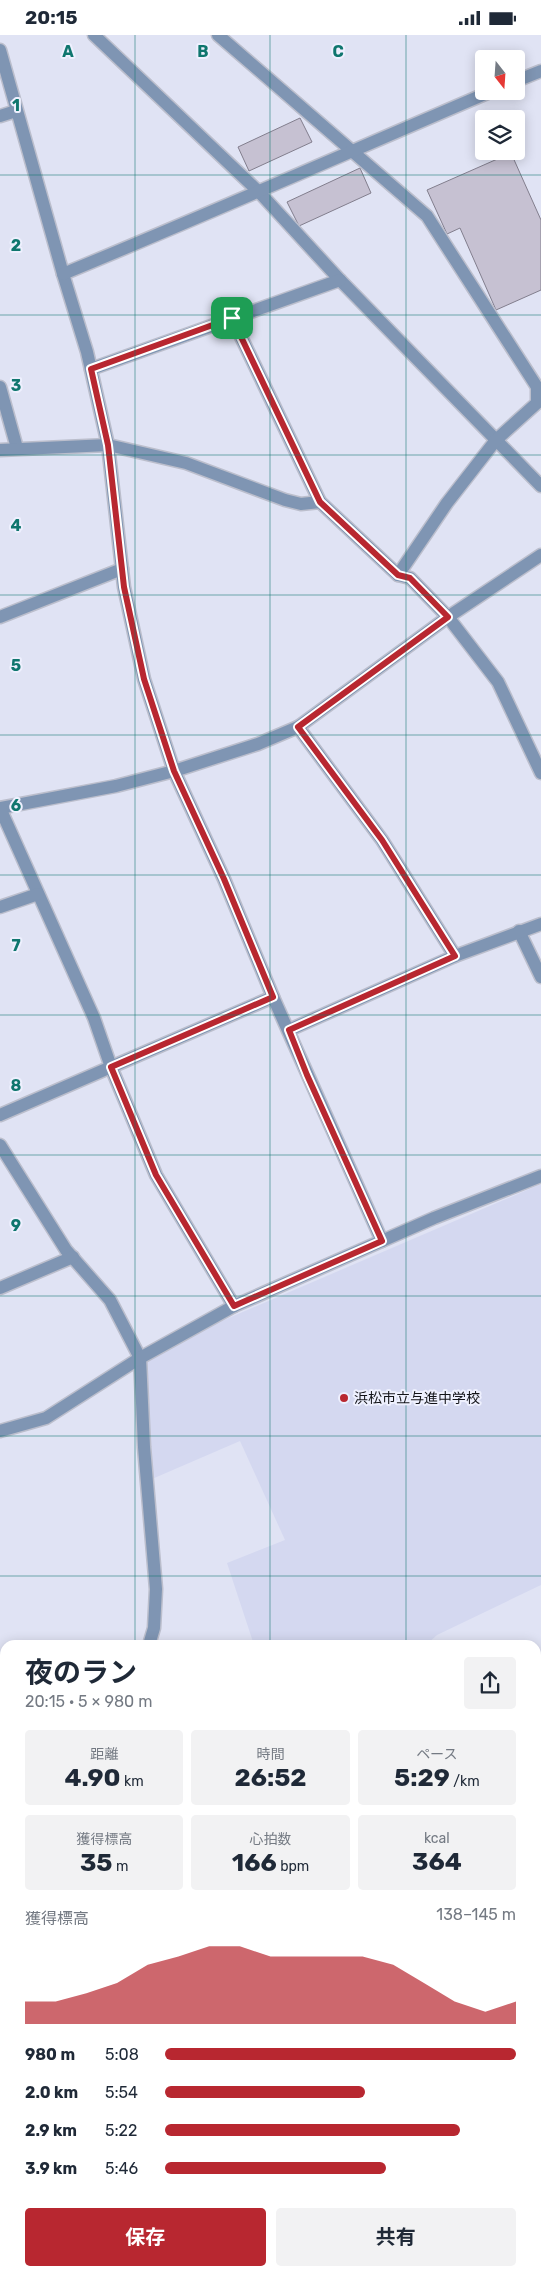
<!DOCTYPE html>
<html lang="ja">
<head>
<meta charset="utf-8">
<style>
  body { margin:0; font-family:Rubik,"Noto Sans JP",sans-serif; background:#f2f2f3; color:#1f2937; height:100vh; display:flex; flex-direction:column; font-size:19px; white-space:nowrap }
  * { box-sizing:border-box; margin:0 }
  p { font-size:16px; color:#747a83 }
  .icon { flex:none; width:28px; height:28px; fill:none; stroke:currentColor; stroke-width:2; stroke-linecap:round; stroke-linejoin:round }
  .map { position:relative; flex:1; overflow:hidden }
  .side { position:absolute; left:0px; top:1605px; width:541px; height:636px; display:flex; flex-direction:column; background:#fff; border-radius:15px 15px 0 0; box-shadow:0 2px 12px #0003 }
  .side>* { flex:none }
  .needle { width:32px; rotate:163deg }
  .controls { position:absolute; left:475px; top:15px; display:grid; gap:10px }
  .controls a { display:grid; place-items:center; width:50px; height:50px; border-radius:5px; background:#fff; box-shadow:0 2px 12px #0003; font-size:25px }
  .pin { position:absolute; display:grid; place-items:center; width:42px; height:42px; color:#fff; margin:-21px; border-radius:10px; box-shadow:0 2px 8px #0006 }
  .round { display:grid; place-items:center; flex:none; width:52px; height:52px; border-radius:5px; background:#f2f2f3 }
  .summary { display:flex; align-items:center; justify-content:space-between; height:85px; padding:0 25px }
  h1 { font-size:28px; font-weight:700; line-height:38px }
  .metrics { display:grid; grid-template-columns:repeat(3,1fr); gap:8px; height:85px; padding:5px 25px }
  .metrics div { display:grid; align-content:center; border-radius:5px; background:#f2f2f3; text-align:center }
  .metrics b { font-size:25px; font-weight:700 }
  .metrics small { font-size:14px; font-weight:400 }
  .metrics p { font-size:14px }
  .chart { height:140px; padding:10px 25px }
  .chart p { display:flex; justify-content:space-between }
  .chart svg { width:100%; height:90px; margin-top:5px; fill:#b82730; opacity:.7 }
  .cta { display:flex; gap:10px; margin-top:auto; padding:10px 25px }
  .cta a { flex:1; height:58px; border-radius:5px; background:#b82730; color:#fff; font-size:20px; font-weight:700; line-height:58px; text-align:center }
  .cta a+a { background:#f2f2f3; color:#1f2937 }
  ul { padding:0 25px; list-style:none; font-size:16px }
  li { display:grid; grid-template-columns:80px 60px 1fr; align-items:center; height:38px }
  li i { height:12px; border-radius:6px; background:#b82730 }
  .status { display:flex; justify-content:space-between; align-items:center; height:35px; padding:0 25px; background:#fff; direction:ltr }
  .status svg { height:14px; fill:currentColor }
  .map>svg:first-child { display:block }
  .built { fill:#d4d8f0 }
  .water { fill:#65c1f6 }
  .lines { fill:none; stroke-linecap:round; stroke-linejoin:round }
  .river { stroke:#65c1f6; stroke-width:32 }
  .building { fill:#c6c1d2; stroke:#827e8d }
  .street-casing { stroke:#bbbecc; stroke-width:15 }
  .secondary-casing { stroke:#bbbecc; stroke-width:15 }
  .street { stroke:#7f95b3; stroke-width:12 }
  .secondary { stroke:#4f6e9a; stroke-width:12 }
  .route-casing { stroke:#fff; stroke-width:10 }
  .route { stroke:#b82730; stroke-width:6 }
  .grid { fill:none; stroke:#0f766e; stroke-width:1; stroke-opacity:0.55 }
  .poi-dot { fill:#b82730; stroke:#eef0fe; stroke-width:2 }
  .labels { text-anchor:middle; stroke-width:4; stroke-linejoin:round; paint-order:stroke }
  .poi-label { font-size:14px; fill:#121318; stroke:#eef0fe; text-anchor:start }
  .grid-label { font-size:16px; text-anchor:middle; font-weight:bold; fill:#0f766e; stroke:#eef0fe; stroke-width:4; stroke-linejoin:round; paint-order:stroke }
</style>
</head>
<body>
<div class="status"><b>20:15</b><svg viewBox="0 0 49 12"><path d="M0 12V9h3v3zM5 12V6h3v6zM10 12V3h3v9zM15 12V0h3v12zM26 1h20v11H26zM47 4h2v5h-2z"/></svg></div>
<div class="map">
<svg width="541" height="2241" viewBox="0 0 541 2241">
  <rect width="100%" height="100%" fill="#e0e3f4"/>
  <path class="built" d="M 541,1149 L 541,1550 L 437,1600 L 426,1610 L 254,1610 L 227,1528 L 285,1505 L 240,1406 L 152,1444 L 145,1319 Z"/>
  <path class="water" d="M 5,2000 L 5,2236 L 497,2236 L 497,2241 L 0,2241 L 0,2003 Z"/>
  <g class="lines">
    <g class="river">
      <path d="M 536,2021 L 541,1989"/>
      <path d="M 529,2236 L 530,2241"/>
    </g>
  </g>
  <g class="building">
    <path d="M 300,83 L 312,107 L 249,136 L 238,112 Z"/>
    <path d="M 511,118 L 541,185 L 541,255 L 496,275 L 460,193 L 447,199 L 427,155 Z"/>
    <path d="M 360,133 L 371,158 L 299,191 L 287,167 Z"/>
  </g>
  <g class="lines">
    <defs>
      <g id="street">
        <path d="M 94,0 L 260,158 L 340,245 L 541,451"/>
        <path d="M 218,0 L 427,181 L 537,352 L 537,368 L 496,405 L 447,468 L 398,540"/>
        <path d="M 0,15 L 63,239 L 87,317 L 108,410 L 124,552 L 144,644 L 174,736 L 224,844 L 273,962 L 382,1206"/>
        <path d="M 516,46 L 541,36"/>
        <path d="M 0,81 L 16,76"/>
        <path d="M 63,239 C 206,180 349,117 492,56"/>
        <path d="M 232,283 L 320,467"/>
        <path d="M 91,334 L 340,245"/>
        <path d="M 0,352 L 17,413"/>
        <path d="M 0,415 L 108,410 L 186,428 L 285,465 L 301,469 L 320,467 L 398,540 L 410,543 L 448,582 L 498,647 L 541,738"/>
        <path d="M 0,582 L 122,534"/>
        <path d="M 298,692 L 382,805 L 455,921"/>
        <path d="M 0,773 L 116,751 L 174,736 L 258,709 L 298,692 L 448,582 L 541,520"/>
        <path d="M 0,773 L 94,983 L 111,1032 L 156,1140 L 234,1271"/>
        <path d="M 0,872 L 38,859"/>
        <path d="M 519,896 L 541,942"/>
        <path d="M 289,995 L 455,921 L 541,889"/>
        <path d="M 0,1080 L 273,962"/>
        <path d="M 0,1110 L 66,1215 L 110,1265 L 140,1323 L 144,1412 L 156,1554 L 154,1593 L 149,1610"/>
        <path d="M 0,1253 L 73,1222"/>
        <path d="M 0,1396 L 46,1383 L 140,1323 L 234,1271 L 434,1183 L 541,1141"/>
        <path d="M 536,1665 L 541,1660"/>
        <path d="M 536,1872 L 541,1855"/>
        <path d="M 0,1975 L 5,1971"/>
      </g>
      <g id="secondary">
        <path d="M 0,1744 L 5,1748"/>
        <path d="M 536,1936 L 541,1936"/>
      </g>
    </defs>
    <use href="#street" class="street-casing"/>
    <use href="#secondary" class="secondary-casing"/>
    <use href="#street" class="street"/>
    <use href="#secondary" class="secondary"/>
  </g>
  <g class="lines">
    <defs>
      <path id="route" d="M 232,283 L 320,467 L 398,540 L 410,543 L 448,582 L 298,692 L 382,805 L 455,921 L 289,995 L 307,1040 L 382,1206 L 234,1271 L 156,1140 L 111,1032 L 273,962 L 224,844 L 174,736 L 144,644 L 124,552 L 108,410 L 91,334 Z"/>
    </defs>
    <use href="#route" class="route-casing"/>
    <use href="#route" class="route"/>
  </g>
  <path class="grid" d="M 135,0 L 135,1610M 270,0 L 270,1610M 406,0 L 406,1610M 0,140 L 541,140M 0,280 L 541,280M 0,420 L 541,420M 0,560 L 541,560M 0,700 L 541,700M 0,840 L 541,840M 0,980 L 541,980M 0,1120 L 541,1120M 0,1261 L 541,1261M 0,1401 L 541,1401M 0,1541 L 541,1541M 0,1681 L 5,1681M 536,1681 L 541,1681M 0,1821 L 5,1821M 536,1821 L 541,1821M 0,1961 L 5,1961M 536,1961 L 541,1961M 0,2101 L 5,2101M 536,2101 L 541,2101M 135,2236 L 135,2241M 270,2236 L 270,2241M 406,2236 L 406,2241"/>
  <circle class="poi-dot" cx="344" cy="1363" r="5"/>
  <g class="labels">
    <g class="poi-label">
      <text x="354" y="1368">浜松市立与進中学校</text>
    </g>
  </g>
  <g class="grid-label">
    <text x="68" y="22">A</text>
    <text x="203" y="22">B</text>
    <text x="338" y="22">C</text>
    <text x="16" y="76">1</text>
    <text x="16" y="216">2</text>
    <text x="16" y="356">3</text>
    <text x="16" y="496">4</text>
    <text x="16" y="636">5</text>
    <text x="16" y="776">6</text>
    <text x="16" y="916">7</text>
    <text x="16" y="1056">8</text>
    <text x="16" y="1196">9</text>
  </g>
</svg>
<div class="controls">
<a><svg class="needle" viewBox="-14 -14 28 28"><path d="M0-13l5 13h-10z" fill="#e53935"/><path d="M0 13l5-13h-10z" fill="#747a83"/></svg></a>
<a><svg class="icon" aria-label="layers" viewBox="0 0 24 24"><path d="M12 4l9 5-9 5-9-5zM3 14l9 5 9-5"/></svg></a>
</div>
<div class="pin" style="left:232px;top:283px;background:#1e9e55"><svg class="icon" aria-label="arrive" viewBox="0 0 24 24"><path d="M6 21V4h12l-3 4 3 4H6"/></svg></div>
<section class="side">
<div class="summary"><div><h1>夜のラン</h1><p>20:15 · 5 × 980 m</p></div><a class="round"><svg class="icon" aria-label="share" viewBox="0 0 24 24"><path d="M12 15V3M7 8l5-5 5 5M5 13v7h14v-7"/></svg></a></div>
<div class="metrics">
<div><p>距離</p><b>4.90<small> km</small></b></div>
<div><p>時間</p><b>26:52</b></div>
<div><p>ペース</p><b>5:29<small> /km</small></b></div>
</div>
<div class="metrics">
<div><p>獲得標高</p><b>35<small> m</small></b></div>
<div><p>心拍数</p><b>166<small> bpm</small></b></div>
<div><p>kcal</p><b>364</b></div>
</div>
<div class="chart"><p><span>獲得標高</span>138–145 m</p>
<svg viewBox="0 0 160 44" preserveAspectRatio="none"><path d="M0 44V33L10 33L20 29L30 24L40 15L50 11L60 6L70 6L80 11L90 11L100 11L110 11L120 15L130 24L140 33L150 38L160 33V44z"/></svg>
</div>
<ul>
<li><b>980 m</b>5:08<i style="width:100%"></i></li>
<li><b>2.0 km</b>5:54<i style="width:57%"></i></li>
<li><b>2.9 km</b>5:22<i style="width:84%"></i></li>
<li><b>3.9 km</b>5:46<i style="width:63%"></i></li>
</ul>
<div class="cta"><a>保存</a><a>共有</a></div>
</section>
</div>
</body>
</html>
